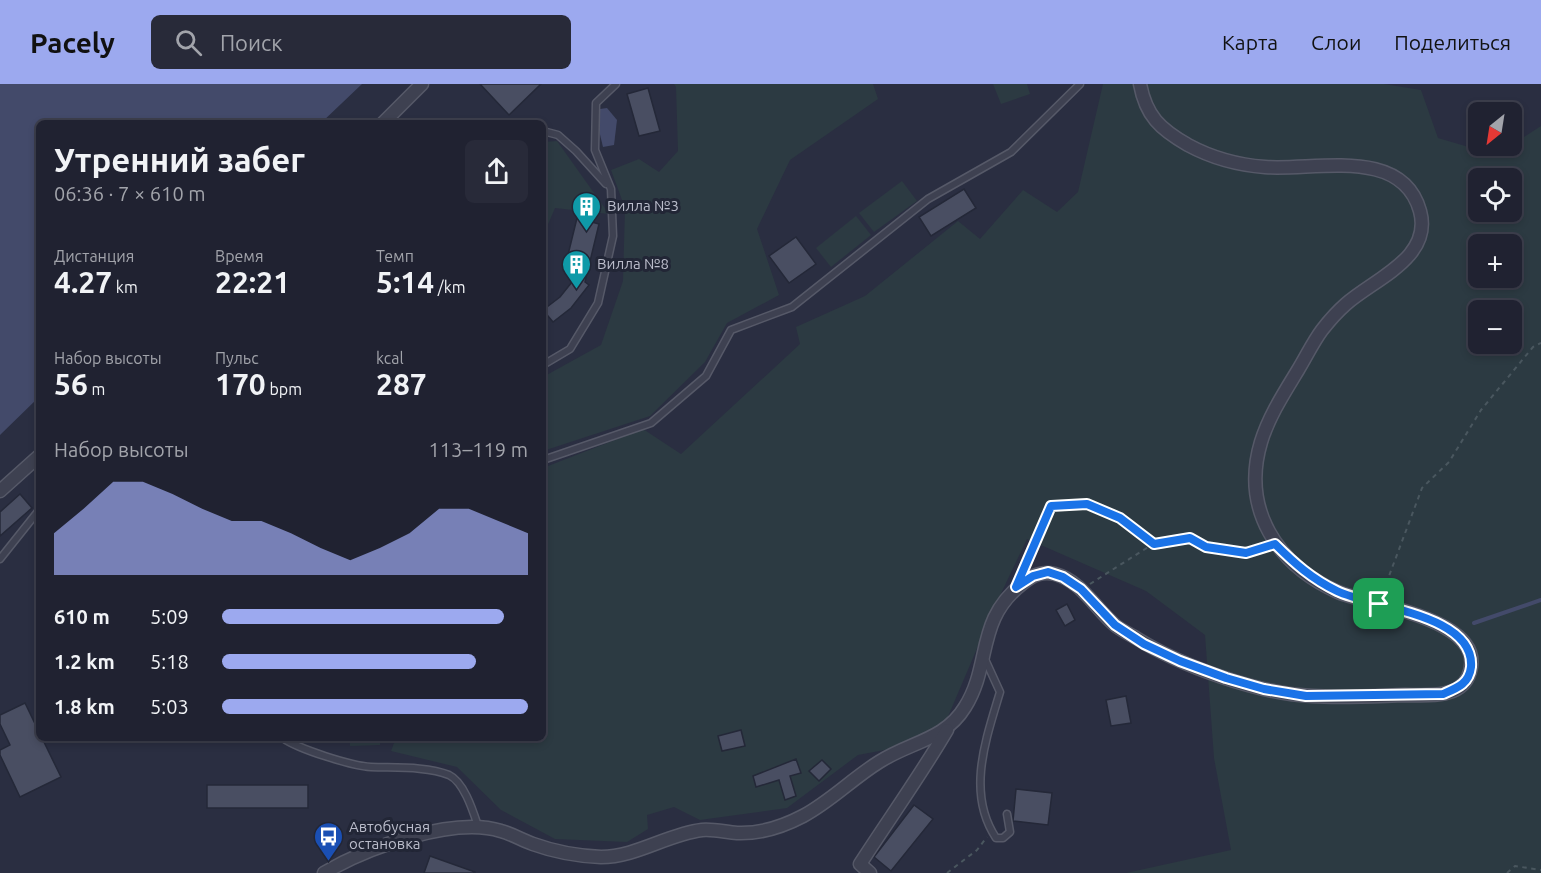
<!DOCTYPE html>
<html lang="ru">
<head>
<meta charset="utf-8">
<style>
  body { margin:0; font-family:Ubuntu,sans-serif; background:#282a39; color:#f1f3f6; height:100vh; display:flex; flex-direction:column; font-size:22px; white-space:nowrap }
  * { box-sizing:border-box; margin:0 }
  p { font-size:20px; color:#a2a4ab }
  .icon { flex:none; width:33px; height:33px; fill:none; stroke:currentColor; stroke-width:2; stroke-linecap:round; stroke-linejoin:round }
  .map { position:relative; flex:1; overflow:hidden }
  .panel { position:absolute; left:36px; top:36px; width:510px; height:621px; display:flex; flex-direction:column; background:#202231; border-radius:9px; box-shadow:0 3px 9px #0003,0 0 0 2px #3d3f4d }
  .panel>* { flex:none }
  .needle { width:39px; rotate:210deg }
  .tools { position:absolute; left:1468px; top:18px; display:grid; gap:12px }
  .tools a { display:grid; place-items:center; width:54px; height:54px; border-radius:9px; background:#202231; box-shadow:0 3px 9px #0003,0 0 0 2px #3d3f4d; font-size:30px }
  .pin { position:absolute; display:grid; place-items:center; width:51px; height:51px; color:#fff; margin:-26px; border-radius:12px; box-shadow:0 3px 9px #0006 }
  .round { display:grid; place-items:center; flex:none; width:63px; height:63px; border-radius:9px; background:#282a39 }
  .summary { display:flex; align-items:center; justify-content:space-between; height:102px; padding:0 18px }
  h1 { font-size:33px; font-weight:700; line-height:45px }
  .metrics { display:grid; grid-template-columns:repeat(3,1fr); gap:9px; height:102px; padding:6px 18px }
  .metrics div { display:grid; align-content:center }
  .metrics b { font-size:30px; font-weight:700 }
  .metrics small { font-size:16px; font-weight:400 }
  .metrics p { font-size:16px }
  .chart { height:168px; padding:12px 18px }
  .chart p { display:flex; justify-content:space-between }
  .chart svg { width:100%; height:108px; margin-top:6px; fill:#9ca9ef; opacity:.7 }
  ul { padding:0 18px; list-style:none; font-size:20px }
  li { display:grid; grid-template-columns:96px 72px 1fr; align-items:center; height:45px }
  li i { height:15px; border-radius:8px; background:#9ca9ef }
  header { display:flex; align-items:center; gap:36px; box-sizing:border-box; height:84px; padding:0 30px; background:#9ca9ef; color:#111 }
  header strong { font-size:28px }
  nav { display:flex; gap:33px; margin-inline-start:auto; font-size:21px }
  .search { width:420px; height:54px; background:#282a39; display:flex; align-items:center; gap:15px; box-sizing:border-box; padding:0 21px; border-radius:9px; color:#a2a4ab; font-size:22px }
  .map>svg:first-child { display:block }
  .green { fill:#2c3a42; fill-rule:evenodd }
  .water { fill:#434a6a }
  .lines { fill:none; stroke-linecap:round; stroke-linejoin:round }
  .stream { stroke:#434a6a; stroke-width:4 }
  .building { fill:#494e62; stroke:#242838; stroke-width:1.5 }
  .lane-casing { stroke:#565968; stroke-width:9 }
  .street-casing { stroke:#565968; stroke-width:15 }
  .path { stroke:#4a575f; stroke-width:2; stroke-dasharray:4.5 4.5; stroke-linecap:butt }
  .lane { stroke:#3e4151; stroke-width:6 }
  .street { stroke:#3e4151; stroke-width:12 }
  .route-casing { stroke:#fff; stroke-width:12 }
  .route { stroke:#1a73e8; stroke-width:8 }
  .labels { text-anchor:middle; stroke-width:6; stroke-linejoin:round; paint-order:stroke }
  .poi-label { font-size:15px; fill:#bbbdcb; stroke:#222636; text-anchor:start }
</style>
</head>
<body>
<header>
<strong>Pacely</strong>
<div class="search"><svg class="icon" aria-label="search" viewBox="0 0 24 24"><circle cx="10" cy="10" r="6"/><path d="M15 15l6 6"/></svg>Поиск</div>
<nav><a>Карта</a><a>Слои</a><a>Поделиться</a></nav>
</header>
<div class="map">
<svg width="1541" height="789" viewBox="0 0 1541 789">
  <rect width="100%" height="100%" fill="#2a2e41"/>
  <g class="green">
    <path d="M 674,0 L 873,0 L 878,15 L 790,76 L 757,145 L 779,211 L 727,239 L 705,278 L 650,332 L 543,367 L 543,293 L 601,261 L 623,197 L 625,124 L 611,86 L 639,75 L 659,88 L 678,67 L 676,3 Z"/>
    <path d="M 993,0 L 1027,0 L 1030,10 L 1001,20 Z"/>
    <path d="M 1103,0 L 1384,0 L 1421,6 L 1438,54 L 1496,71 L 1541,42 L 1541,789 L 1126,789 L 1231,766 L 1214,674 L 1205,551 L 1146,507 L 1027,455 L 996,520 L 938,656 L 858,671 L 787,724 L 700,736 L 674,723 L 647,731 L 648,745 L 627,758 L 555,755 L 501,726 L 457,683 L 391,667 L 396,654 L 543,654 L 543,384 L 643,345 L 681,370 L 800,260 L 796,243 L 865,212 L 958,137 L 980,155 L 1023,106 L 1057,128 L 1078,108 ZM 1479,94 L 1512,94 L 1512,128 L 1479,128 ZM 1479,160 L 1512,160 L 1512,194 L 1479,194 ZM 1479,226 L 1512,226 L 1512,260 L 1479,260 Z"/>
    <path d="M 557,57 L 609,130 L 555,124 L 543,152 L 543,58 Z"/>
    <path d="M 902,97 L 917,117 L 874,148 L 859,129 Z"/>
    <path d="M 856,132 L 871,151 L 831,183 L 816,164 Z"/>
    <path d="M 350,654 L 380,654 L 380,661 L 350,662 Z"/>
  </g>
  <g class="water">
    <path d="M 0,0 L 362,0 L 321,39 L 39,39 L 39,313 L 0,351 Z"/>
    <path d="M 607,24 L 617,36 L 614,61 L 603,63 L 596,34 L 600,25 Z"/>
  </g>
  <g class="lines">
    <path class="stream" d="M 1474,539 L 1541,516"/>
  </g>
  <g class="building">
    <path d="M 480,0 L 541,0 L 509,31 Z"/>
    <path d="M 648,4 L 660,47 L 639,52 L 627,10 Z"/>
    <path d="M 964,105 L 976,124 L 931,152 L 919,133 Z"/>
    <path d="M 577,134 L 599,140 L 585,198 L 589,201 L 571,224 L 553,238 L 543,226 L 560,213 L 584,183 L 566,179 Z"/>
    <path d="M 796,153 L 816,180 L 789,199 L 769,172 Z"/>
    <path d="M 20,410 L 32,424 L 0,452 L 0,428 Z"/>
    <path d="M 1067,520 L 1075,536 L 1065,542 L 1056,526 Z"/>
    <path d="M 1126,612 L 1131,639 L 1111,642 L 1106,616 Z"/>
    <path d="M 25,619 L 39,648 L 39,654 L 42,654 L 61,693 L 20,713 L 0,671 L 0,666 L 10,661 L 0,640 L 0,631 Z"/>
    <path d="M 741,646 L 745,662 L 722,667 L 718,652 Z"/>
    <path d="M 796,675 L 801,689 L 790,692 L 796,712 L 785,716 L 779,696 L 756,703 L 753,692 Z"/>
    <path d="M 822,676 L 831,685 L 819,697 L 809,687 Z"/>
    <rect x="207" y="701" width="101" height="23"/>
    <path d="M 1016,705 L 1052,709 L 1048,741 L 1013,737 Z"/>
    <path d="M 914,721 L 933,735 L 891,787 L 874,773 Z"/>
    <path d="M 430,772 L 475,788 L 475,789 L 424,789 Z"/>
  </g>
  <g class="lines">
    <defs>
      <g id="lane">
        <path d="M 543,47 L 558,51 L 576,67 L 606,100"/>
        <path d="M 543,87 L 543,89"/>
        <path d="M 543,281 L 570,265 L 598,219 L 613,152 L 611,105 L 595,66 L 596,19 L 616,0"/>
        <path d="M 543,376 L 651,339 L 706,292 L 731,246 L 792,223 L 928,115 L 1011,68 L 1080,0"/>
        <path d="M 0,475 L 39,426"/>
        <path d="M 984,573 L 1000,608 C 986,655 966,709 996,754 L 1003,754 L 1010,748 L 1007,730"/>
        <path d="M 283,654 C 298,665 352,682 371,683 C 394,684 427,682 449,691 C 464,698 473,727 478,742"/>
      </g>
      <g id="street">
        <path d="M 383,39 L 422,0"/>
        <path d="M 0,407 L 39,372"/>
        <path d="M 324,789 C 366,764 453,732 501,747 C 512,750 522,756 533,760 C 555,768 578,772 601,773 C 636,773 668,750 702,746 C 714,745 725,748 737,749 C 761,750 782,743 803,732 C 831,717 853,694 879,678 C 910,658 945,656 965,623 C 992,580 975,536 1023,499 C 1033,491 1042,487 1055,490 C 1082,497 1096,526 1116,542 C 1123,547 1129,550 1136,554 C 1181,582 1259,610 1312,612 C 1342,614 1374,612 1405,611 C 1425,611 1458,615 1468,593 C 1493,535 1371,522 1338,508 C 1277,481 1241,425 1261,358 C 1269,332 1284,309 1298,286 C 1306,273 1313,258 1322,246 C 1329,237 1338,227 1346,220 C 1374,195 1433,174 1420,127 C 1402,62 1315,87 1265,83 C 1238,81 1212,74 1188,61 C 1160,45 1146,32 1140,0"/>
        <path d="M 870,789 L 860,780 C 889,735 920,692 947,646"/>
      </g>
    </defs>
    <use href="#lane" class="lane-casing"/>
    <use href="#street" class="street-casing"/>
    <g class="path">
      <path d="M 1025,482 L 1051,422 L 1087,420 L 1120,434 L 1153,460"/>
      <path d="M 1090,500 L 1153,460 L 1190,454 L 1206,463 L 1246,469 L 1266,462"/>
      <path d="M 1383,508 L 1422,404 L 1449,378 L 1481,326 L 1533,263 L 1541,259"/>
      <path d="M 947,789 L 977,766 L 987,753"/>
      <path d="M 1507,789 L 1515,782 L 1541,786"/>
    </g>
    <use href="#lane" class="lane"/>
    <use href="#street" class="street"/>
  </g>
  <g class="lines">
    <defs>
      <path id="route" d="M 1087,420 L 1120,434 L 1154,460 L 1190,454 L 1206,463 L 1246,469 L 1275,460 C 1294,479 1312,495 1337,507 C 1372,524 1475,530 1471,583 C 1469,600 1457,604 1443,610 L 1306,612 L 1264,605 L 1226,594 L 1180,577 L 1144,560 L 1115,541 L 1081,505 L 1063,493 L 1048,488 L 1033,492 L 1016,503 L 1051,422 Z"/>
    </defs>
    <use href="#route" class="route-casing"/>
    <use href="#route" class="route"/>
  </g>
  <defs>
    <symbol id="building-pin" viewBox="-11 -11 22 30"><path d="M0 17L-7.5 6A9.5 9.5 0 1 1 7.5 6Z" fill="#0f9aa8" stroke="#222636"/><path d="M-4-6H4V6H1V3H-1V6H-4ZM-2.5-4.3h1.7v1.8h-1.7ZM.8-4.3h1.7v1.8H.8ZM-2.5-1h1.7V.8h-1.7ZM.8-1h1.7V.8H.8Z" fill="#fff"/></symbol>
    <symbol id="bus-pin" viewBox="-11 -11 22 30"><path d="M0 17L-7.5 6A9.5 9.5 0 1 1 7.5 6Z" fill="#1a4fb4" stroke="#222636"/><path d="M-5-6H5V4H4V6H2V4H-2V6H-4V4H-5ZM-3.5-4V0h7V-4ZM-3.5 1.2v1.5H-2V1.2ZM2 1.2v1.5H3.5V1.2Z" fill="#fff"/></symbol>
  </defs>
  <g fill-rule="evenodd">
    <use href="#building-pin" x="570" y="106" width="33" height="45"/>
    <use href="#building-pin" x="560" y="164" width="33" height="45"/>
    <use href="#bus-pin" x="312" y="736" width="33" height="45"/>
  </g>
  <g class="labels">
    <g class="poi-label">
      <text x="607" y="127">Вилла №3</text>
      <text x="597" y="185">Вилла №8</text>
      <text x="349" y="748">Автобусная<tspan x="349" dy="17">остановка</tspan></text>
    </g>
  </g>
</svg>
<div class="tools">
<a><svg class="needle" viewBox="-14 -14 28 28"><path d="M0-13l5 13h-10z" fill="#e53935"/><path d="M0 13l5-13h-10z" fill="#a2a4ab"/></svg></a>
<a><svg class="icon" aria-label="locate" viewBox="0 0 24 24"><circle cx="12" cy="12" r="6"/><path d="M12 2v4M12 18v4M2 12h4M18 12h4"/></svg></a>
<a>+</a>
<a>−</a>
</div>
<div class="pin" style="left:1379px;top:520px;background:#1e9e55"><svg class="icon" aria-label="arrive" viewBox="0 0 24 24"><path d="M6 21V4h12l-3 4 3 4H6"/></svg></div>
<section class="panel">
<div class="summary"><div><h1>Утренний забег</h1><p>06:36 · 7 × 610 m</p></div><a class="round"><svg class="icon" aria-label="share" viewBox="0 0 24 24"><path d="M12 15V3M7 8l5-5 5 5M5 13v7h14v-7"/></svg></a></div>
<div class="metrics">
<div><p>Дистанция</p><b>4.27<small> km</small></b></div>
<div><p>Время</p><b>22:21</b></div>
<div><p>Темп</p><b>5:14<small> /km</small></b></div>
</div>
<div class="metrics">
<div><p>Набор высоты</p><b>56<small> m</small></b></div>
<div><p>Пульс</p><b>170<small> bpm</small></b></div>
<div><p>kcal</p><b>287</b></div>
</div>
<div class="chart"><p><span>Набор высоты</span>113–119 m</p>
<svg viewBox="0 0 160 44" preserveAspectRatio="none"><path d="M0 44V27L10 17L20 6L30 6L40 11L50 17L60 22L70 22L80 27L90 33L100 38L110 33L120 27L130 17L140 17L150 22L160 27V44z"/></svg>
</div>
<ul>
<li><b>610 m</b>5:09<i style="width:92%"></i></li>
<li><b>1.2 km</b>5:18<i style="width:83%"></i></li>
<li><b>1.8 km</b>5:03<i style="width:100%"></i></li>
</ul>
</section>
</div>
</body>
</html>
